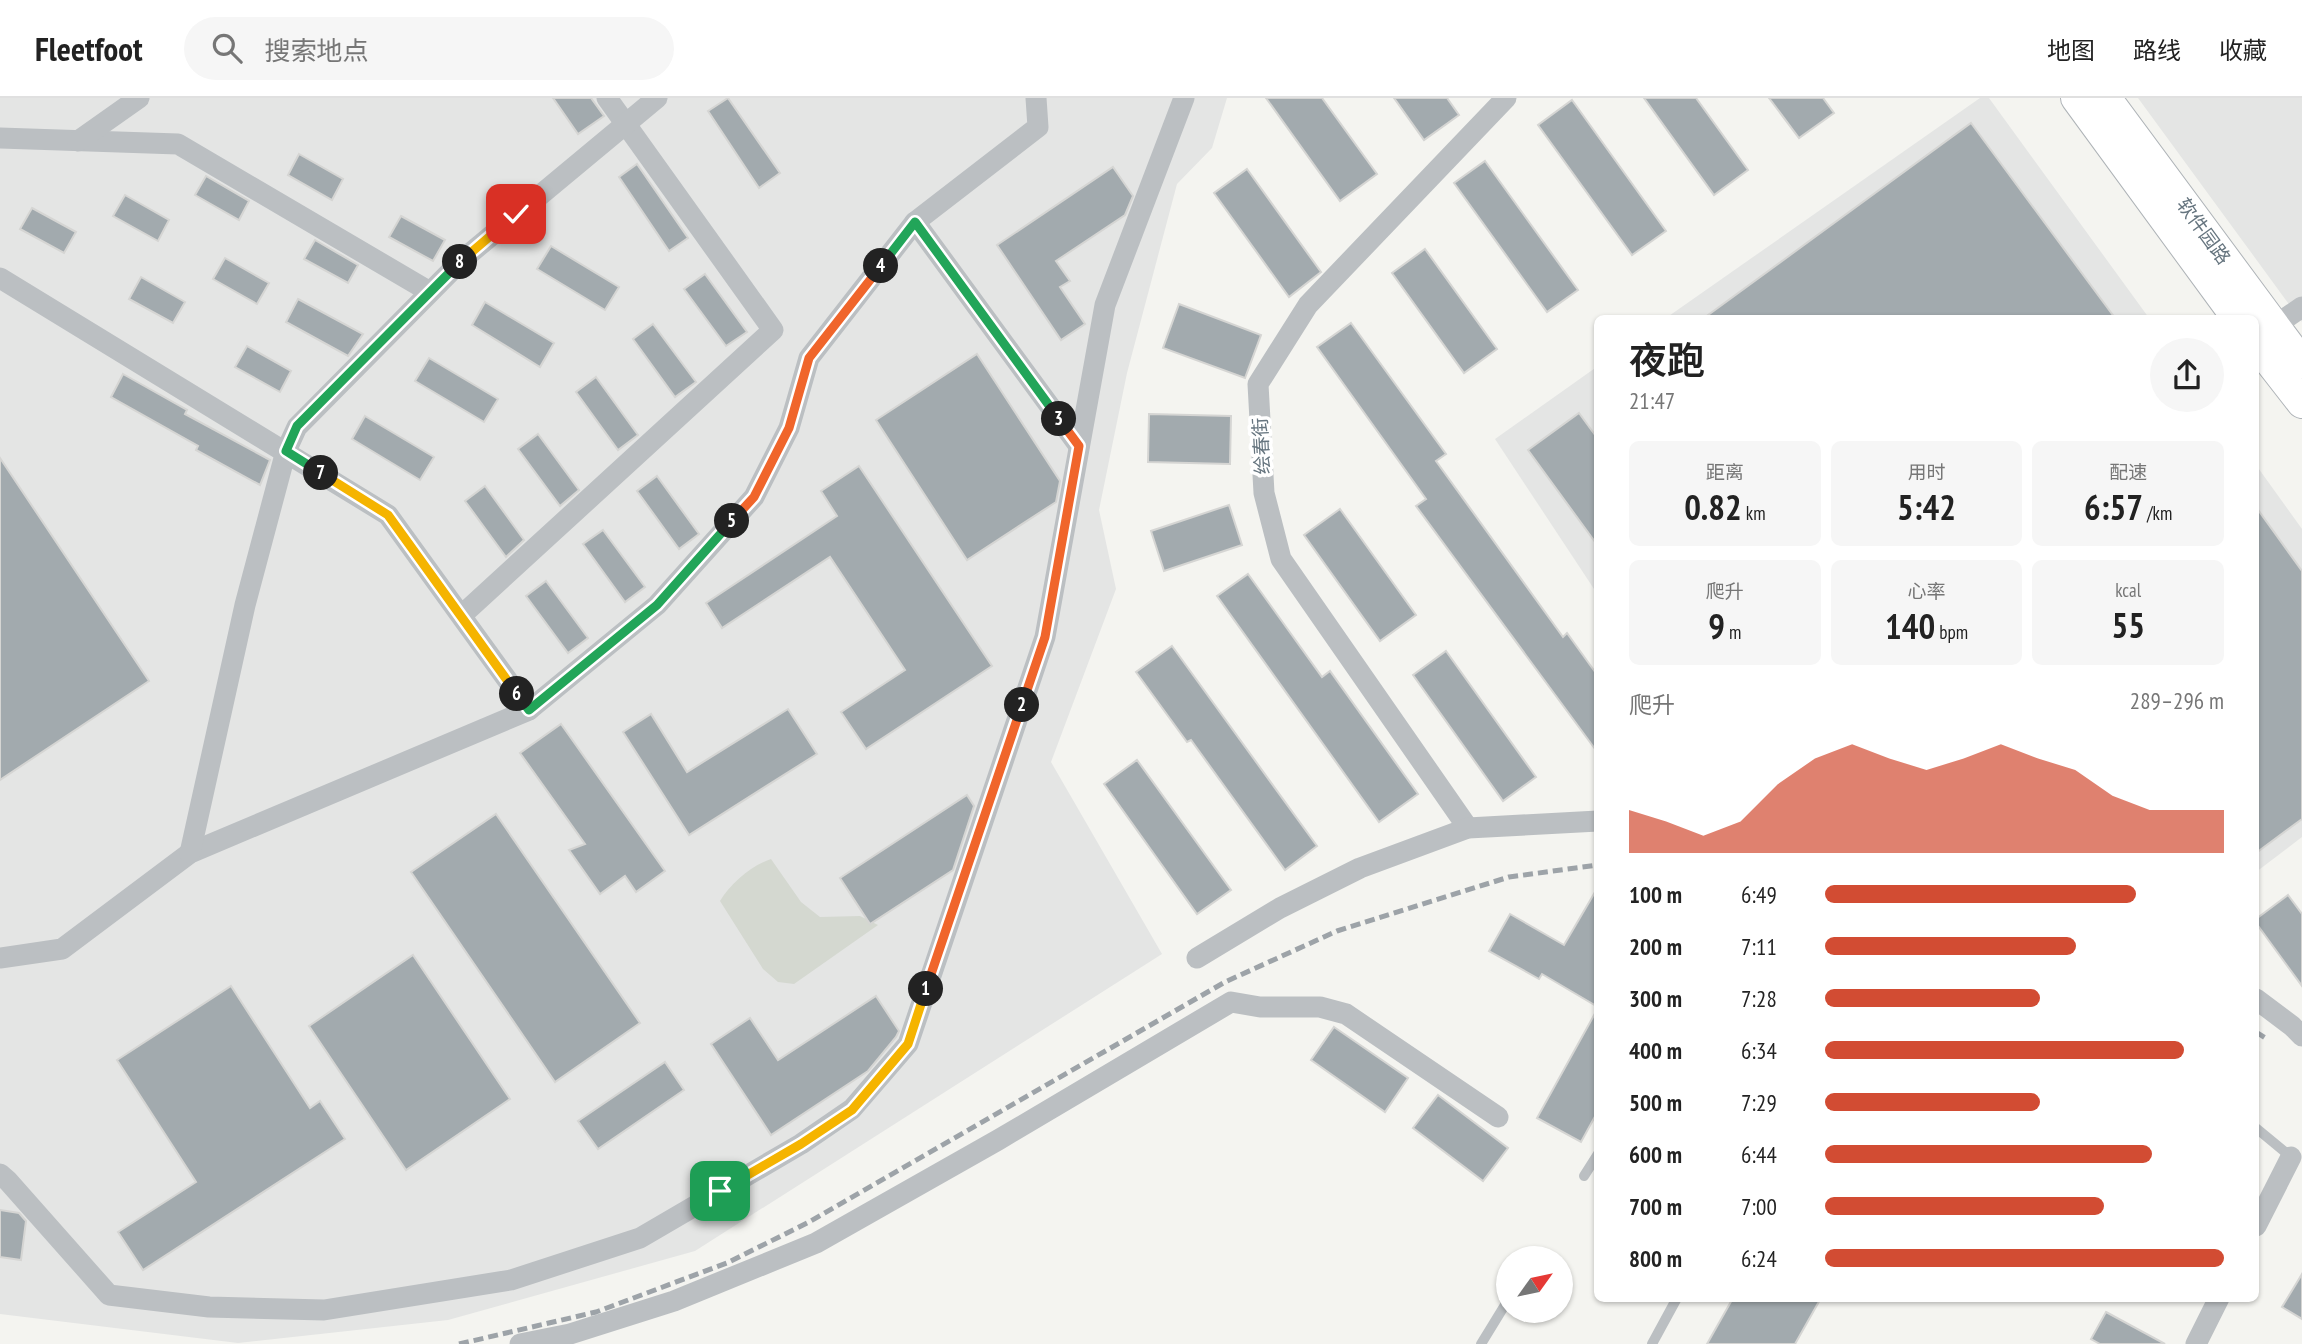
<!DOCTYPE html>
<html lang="zh">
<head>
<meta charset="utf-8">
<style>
  body { margin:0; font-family:"PT Sans Narrow","Noto Sans SC",sans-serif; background:#f6f6f6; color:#222; height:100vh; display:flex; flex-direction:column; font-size:26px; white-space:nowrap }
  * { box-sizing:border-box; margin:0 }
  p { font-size:23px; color:#767676 }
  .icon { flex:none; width:38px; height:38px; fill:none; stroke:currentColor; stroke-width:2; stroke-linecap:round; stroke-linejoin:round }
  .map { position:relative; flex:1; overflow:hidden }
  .side { position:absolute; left:1594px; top:217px; width:665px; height:987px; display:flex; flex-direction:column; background:#fff; border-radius:10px; box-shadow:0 2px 5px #0004 }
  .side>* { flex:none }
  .needle { width:46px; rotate:57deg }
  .buttons { position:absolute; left:1496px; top:1148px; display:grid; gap:14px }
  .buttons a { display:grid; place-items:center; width:77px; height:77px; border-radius:50%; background:#fff; box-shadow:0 2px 5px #0004; font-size:35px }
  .pin { position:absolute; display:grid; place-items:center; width:60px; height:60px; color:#fff; margin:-30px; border-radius:14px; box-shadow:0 4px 10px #0006 }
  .km { position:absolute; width:35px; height:35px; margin:-18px; border-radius:50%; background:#222; color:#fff; font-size:19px; line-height:35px; text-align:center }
  .round { display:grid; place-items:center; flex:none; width:74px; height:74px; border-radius:37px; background:#f6f6f6 }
  .headline { display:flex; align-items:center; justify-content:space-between; height:119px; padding:0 35px }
  h1 { font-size:38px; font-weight:600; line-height:52px }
  .figures { display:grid; grid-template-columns:repeat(3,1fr); gap:10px; height:119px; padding:7px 35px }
  .figures div { display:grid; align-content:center; border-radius:10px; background:#f6f6f6; text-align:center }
  .figures b { font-size:35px; font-weight:600 }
  .figures small { font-size:19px; font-weight:400 }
  .figures p { font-size:19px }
  .chart { height:196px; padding:14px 35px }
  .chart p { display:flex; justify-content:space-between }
  .chart svg { width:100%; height:126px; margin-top:7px; fill:#d24c33; opacity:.7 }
  ul { padding:0 35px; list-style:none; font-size:23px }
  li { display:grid; grid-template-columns:112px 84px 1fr; align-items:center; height:52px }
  li i { height:18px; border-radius:9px; background:#d24c33 }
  header { display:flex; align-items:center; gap:42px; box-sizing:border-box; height:98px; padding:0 35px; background:#fff; border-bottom:2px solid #e0e0e0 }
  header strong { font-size:33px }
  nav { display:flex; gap:38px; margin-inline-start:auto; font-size:24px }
  .search { width:490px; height:63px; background:#f6f6f6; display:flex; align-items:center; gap:18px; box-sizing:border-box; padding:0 24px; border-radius:38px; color:#767676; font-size:26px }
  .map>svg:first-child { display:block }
  .built { fill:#e4e5e4 }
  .green { fill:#d4d8d0 }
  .building { fill:#a2aaae; stroke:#d5d5d3; stroke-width:2 }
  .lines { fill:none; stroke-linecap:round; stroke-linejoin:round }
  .secondary-casing { stroke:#aeb3b7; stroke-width:32 }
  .service { stroke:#bbbfc2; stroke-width:10 }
  .minor { stroke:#bbbfc2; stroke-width:21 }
  .secondary { stroke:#fff; stroke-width:30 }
  .rail { stroke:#9da3a8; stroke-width:5; stroke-dasharray:10 5; stroke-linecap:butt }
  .split-1-casing { stroke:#fff; stroke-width:14 }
  .split-2-casing { stroke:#fff; stroke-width:14 }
  .split-3-casing { stroke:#fff; stroke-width:14 }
  .split-4-casing { stroke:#fff; stroke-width:14 }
  .split-5-casing { stroke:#fff; stroke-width:14 }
  .split-6-casing { stroke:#fff; stroke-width:14 }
  .split-7-casing { stroke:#fff; stroke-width:14 }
  .split-8-casing { stroke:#fff; stroke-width:14 }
  .split-9-casing { stroke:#fff; stroke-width:14 }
  .split-1 { stroke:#f5b400; stroke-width:9 }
  .split-2 { stroke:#f0652b; stroke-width:9 }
  .split-3 { stroke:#f0652b; stroke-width:9 }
  .split-4 { stroke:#22a559; stroke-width:9 }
  .split-5 { stroke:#f0652b; stroke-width:9 }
  .split-6 { stroke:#22a559; stroke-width:9 }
  .split-7 { stroke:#f5b400; stroke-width:9 }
  .split-8 { stroke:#22a559; stroke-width:9 }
  .split-9 { stroke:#f5b400; stroke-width:9 }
  .labels { text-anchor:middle; stroke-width:7; stroke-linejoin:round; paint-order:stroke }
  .street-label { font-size:19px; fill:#66757f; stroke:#fff }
</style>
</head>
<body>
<header>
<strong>Fleetfoot</strong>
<div class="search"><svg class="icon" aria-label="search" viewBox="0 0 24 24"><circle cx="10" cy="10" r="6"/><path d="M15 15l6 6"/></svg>搜索地点</div>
<nav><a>地图</a><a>路线</a><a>收藏</a></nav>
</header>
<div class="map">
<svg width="2302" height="1246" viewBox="0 0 2302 1246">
  <rect width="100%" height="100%" fill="#f4f4f0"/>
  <g class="built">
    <path d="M 0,0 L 1227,0 L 1212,50 L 1177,86 L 1127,275 L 1099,412 L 1116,491 L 1051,664 L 1162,856 L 695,1153 L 448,1222 L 238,1245 L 0,1216 Z"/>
    <path d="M 1980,0 L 1989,0 L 2149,220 L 1666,220 Z"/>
    <path d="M 2138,0 L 2302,0 L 2302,224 Z"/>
    <path d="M 1598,268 L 1598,497 L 1495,341 Z"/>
    <path d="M 2256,367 L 2302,431 L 2302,739 L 2256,774 Z"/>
  </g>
  <path class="green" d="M 771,761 L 801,804 L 820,819 L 860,818 L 878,827 L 794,886 L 778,884 L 763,871 L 720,803 C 731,785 751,768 771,761 Z"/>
  <g class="building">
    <path d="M 553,0 L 591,0 L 604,18 L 578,36 Z"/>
    <path d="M 728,0 L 780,75 L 759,90 L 708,13 Z"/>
    <path d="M 1266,0 L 1322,0 L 1377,76 L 1340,103 Z"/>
    <path d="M 1394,0 L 1447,0 L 1459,17 L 1424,42 Z"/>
    <path d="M 1644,0 L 1696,0 L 1748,72 L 1714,97 Z"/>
    <path d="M 1769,0 L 1823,0 L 1834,15 L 1799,40 Z"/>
    <path d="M 1572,2 L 1666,133 L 1632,157 L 1538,27 Z"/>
    <path d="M 1971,25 L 2115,220 L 1704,220 Z"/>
    <path d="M 299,56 L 343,81 L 332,102 L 288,77 Z"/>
    <path d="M 1485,63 L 1578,192 L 1547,214 L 1454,85 Z"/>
    <path d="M 637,66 L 688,140 L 669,153 L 619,79 Z"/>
    <path d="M 1113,69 L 1133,98 L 1125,117 L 1056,163 L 1070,183 L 1060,189 L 1085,226 L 1061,242 L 997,147 Z"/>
    <path d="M 1247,71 L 1321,174 L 1289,199 L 1214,95 Z"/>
    <path d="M 206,78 L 249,103 L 239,122 L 195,97 Z"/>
    <path d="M 125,97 L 169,122 L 158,143 L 113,118 Z"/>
    <path d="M 32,110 L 76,134 L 64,155 L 20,131 Z"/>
    <path d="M 401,118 L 445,142 L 433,163 L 389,139 Z"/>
    <path d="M 315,142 L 358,167 L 348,185 L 304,161 Z"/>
    <path d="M 551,148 L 619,189 L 605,212 L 537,171 Z"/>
    <path d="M 1425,151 L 1497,251 L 1464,275 L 1392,175 Z"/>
    <path d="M 225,160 L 269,185 L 257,206 L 213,181 Z"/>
    <path d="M 705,176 L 747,234 L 726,248 L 684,191 Z"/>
    <path d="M 141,179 L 185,204 L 173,225 L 129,201 Z"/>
    <path d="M 298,201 L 363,236 L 348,258 L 286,224 Z"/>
    <path d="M 485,204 L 554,245 L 540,269 L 472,227 Z"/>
    <path d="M 1179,206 L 1261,237 L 1245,280 L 1163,250 Z"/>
    <path d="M 1351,225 L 1446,356 L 1436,363 L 1563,539 L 1567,535 L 1598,578 L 1598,655 L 1416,408 L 1426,401 L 1317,249 Z"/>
    <path d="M 653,226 L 696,284 L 675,299 L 633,241 Z"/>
    <path d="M 247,248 L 291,273 L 280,294 L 235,269 Z"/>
    <path d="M 977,256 L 1060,383 L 1056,404 L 967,462 L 876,322 Z"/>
    <path d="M 429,260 L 498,301 L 484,324 L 415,283 Z"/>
    <path d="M 123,276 L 187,312 L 185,316 L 270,362 L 260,387 L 196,352 L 198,348 L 111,299 Z"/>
    <path d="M 596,279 L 638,337 L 618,352 L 576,294 Z"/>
    <path d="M 1579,315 L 1598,341 L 1598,448 L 1528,352 Z"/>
    <path d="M 1149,316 L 1231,318 L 1230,366 L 1148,364 Z"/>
    <path d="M 365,318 L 434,359 L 420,382 L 352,341 Z"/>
    <path d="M 538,336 L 579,392 L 560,408 L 518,351 Z"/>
    <path d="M 0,360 L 149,583 L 0,682 Z"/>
    <path d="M 859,368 L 992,568 L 866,651 L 841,614 L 905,572 L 830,459 L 722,530 L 706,505 L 837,418 L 821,393 Z"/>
    <path d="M 657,378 L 699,436 L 679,451 L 637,393 Z"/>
    <path d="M 485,388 L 524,442 L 506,459 L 465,403 Z"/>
    <path d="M 1229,407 L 1242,447 L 1164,473 L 1151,433 Z"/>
    <path d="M 2256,409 L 2302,473 L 2302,721 L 2256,755 Z"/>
    <path d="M 1340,411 L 1416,517 L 1380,543 L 1304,437 Z"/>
    <path d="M 603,432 L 645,489 L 625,504 L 583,446 Z"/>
    <path d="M 1248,476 L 1322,579 L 1330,573 L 1418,696 L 1379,724 L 1217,498 Z"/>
    <path d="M 546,483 L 588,540 L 568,555 L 526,498 Z"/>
    <path d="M 1172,548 L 1317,748 L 1285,772 L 1191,642 L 1187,644 L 1136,574 Z"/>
    <path d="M 1446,553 L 1536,679 L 1503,703 L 1413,577 Z"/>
    <path d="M 788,611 L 817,656 L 689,737 L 623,634 L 651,616 L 687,674 Z"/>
    <path d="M 561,626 L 665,773 L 636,794 L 625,778 L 600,796 L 569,752 L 585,746 L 520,655 Z"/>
    <path d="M 1137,662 L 1231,792 L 1197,816 L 1104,686 Z"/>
    <path d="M 967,697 L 974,708 L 953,772 L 870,826 L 840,780 Z"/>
    <path d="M 496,716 L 640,925 L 555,984 L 411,774 Z"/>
    <path d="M 1598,789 L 1598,909 L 1542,876 L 1539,881 L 1489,853 L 1510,816 L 1564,847 Z"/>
    <path d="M 2288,797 L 2302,816 L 2302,888 L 2256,825 L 2256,821 Z"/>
    <path d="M 413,857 L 510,1001 L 406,1072 L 309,928 Z"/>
    <path d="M 231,888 L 310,1010 L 320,1003 L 345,1041 L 143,1172 L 118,1134 L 196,1084 L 117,962 Z"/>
    <path d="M 876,898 L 899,933 L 896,939 L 868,973 L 771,1037 L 711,946 L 750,920 L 778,962 Z"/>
    <path d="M 1598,910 L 1598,1013 L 1581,1044 L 1537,1020 Z"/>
    <path d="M 1334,929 L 1408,980 L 1385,1014 L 1311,962 Z"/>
    <path d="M 665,964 L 684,992 L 598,1051 L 578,1023 Z"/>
    <path d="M 1438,997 L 1508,1050 L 1483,1083 L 1413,1030 Z"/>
    <path d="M 0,1112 L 19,1115 L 26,1123 L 21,1162 L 0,1159 Z"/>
    <path d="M 2302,1176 L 2302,1221 L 2282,1209 Z"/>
    <path d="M 1733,1200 L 1821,1200 L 1795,1246 L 1707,1246 Z"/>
    <path d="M 2106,1214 L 2165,1246 L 2100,1246 L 2091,1241 Z"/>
  </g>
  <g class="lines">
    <defs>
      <g id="secondary">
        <path d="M 2076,0 L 2237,220"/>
        <path d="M 2106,0 L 2302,265"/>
        <path d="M 2256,246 L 2302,305"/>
      </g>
    </defs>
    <use href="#secondary" class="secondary-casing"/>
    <g class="service">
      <path d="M 2256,1030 L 2291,1059"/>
      <path d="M 1584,1078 L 1598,1056"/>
      <path d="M 1481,1246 L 1508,1202"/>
      <path d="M 1652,1246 L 1677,1200"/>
    </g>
    <g class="minor">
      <path d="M 0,40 L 178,46 L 430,194"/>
      <path d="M 78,43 L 139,0"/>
      <path d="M 915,124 L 1079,348"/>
      <path d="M 0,180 L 388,417 L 529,612 L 190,755 L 62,851 L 0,860"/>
      <path d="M 2264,235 L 2302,209"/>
      <path d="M 462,517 L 773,232 L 607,0"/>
      <path d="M 529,612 L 657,507 L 754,399 L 789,330 L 809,260 L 915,124 L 1038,29 L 1036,0"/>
      <path d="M 1468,730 L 1281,461 L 1264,395 L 1258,286 L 1308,207 L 1506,0"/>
      <path d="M 190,755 L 245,507 L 286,353 L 297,329 L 462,162 L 657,0"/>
      <path d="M 1197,860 L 1280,810 L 1360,770 L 1468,730 L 1598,723"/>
      <path d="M 2256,901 L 2292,928 L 2302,938"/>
      <path d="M 0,1076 L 8,1083 L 109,1197 L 209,1209 L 324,1212 L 511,1182 L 640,1140 L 801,1046 L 852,1011 L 908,946 L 1045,539 L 1105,207 L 1184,0"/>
      <path d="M 2256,1128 L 2291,1059"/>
      <path d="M 520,1246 L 570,1236 L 674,1203 L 816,1145 L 998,1042 L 1231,904 L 1260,909 L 1320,909 L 1346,916 L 1498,1019"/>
      <path d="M 2196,1246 L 2219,1200"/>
    </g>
    <use href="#secondary" class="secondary"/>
    <g class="rail">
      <path d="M 2256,934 L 2267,941"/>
      <path d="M 459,1246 L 596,1214 L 727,1165 L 809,1124 L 1225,884 L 1337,833 L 1509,779 L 1598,767"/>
    </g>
  </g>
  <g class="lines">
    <defs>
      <path id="split-1" d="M 720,1093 L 801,1046 L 852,1012 L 908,946 L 926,891"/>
      <path id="split-2" d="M 926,891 L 1022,607"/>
      <path id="split-3" d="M 1022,607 L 1045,539 L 1079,348 L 1059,321"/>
      <path id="split-4" d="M 881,168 L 915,124 L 1059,321"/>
      <path id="split-5" d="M 732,423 L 754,399 L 789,330 L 809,260 L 881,168"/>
      <path id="split-6" d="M 517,596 L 529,612 L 657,507 L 732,423"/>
      <path id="split-7" d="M 321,375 L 388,417 L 517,596"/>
      <path id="split-8" d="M 321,375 L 286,353 L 297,328 L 460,164"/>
      <path id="split-9" d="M 460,164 L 516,116"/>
    </defs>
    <use href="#split-1" class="split-1-casing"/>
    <use href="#split-2" class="split-2-casing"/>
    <use href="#split-3" class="split-3-casing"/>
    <use href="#split-4" class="split-4-casing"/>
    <use href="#split-5" class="split-5-casing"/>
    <use href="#split-6" class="split-6-casing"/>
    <use href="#split-7" class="split-7-casing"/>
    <use href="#split-8" class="split-8-casing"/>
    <use href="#split-9" class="split-9-casing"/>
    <use href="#split-1" class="split-1"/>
    <use href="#split-2" class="split-2"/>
    <use href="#split-3" class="split-3"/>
    <use href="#split-4" class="split-4"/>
    <use href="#split-5" class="split-5"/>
    <use href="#split-6" class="split-6"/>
    <use href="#split-7" class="split-7"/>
    <use href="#split-8" class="split-8"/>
    <use href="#split-9" class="split-9"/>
  </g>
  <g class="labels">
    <g class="street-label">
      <text transform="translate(2204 133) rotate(54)" y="7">软件园路</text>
      <text transform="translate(1261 348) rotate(-93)" y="7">绘春街</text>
    </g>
  </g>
</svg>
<div class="buttons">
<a><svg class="needle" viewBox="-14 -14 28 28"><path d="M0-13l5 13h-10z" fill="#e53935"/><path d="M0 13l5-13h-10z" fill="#767676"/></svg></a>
</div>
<div class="pin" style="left:720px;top:1093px;background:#1e9e55"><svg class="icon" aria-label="arrive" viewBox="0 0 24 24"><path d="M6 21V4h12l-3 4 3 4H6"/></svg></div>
<div class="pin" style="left:516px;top:116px;background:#d93025"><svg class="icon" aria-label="check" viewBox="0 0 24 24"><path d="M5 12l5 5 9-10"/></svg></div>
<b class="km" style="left:926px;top:891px">1</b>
<b class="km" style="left:1022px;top:607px">2</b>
<b class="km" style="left:1059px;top:321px">3</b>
<b class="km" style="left:881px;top:168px">4</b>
<b class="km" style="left:732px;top:423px">5</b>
<b class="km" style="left:517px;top:596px">6</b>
<b class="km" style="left:321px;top:375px">7</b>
<b class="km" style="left:460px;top:164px">8</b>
<section class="side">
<div class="headline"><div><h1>夜跑</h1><p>21:47</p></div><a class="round"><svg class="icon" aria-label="share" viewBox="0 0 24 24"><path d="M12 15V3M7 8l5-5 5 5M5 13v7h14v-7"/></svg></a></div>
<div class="figures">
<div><p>距离</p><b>0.82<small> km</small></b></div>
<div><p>用时</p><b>5:42</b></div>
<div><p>配速</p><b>6:57<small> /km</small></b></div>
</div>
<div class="figures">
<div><p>爬升</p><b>9<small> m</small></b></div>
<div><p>心率</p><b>140<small> bpm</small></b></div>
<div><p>kcal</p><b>55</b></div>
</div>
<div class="chart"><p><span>爬升</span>289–296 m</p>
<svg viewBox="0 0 160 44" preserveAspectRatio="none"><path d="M0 44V29L10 33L20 38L30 33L40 20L50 11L60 6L70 11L80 15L90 11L100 6L110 11L120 15L130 24L140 29L150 29L160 29V44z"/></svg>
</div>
<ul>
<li><b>100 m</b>6:49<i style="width:78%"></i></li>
<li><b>200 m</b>7:11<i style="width:63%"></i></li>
<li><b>300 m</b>7:28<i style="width:54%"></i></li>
<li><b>400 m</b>6:34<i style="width:90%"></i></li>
<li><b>500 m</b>7:29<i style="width:54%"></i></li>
<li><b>600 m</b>6:44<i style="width:82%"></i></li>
<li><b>700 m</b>7:00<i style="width:70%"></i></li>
<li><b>800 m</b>6:24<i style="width:100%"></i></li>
</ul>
</section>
</div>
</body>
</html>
